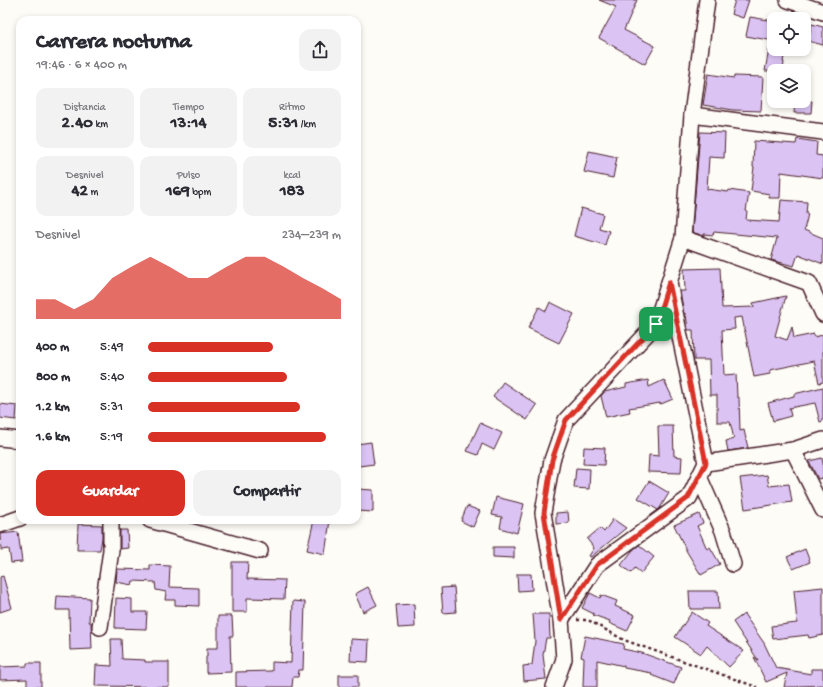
<!DOCTYPE html>
<html lang="es">
<head>
<meta charset="utf-8">
<style>
  body { margin:0; font-family:"Gochi Hand",sans-serif; background:#f2f2f3; color:#2b2b33; height:100vh; display:flex; flex-direction:column; font-size:15px; white-space:nowrap }
  * { box-sizing:border-box; margin:0 }
  p { font-size:13px; color:#7c7c81 }
  .icon { flex:none; width:22px; height:22px; fill:none; stroke:currentColor; stroke-width:2; stroke-linecap:round; stroke-linejoin:round }
  .map { position:relative; flex:1; overflow:hidden }
  .drawer { position:absolute; left:16px; top:16px; width:345px; height:508px; display:flex; flex-direction:column; background:#fff; border-radius:12px; box-shadow:0 2px 6px #0003 }
  .drawer>* { flex:none }
  .buttons { position:absolute; left:767px; top:12px; display:grid; gap:8px }
  .buttons a { display:grid; place-items:center; width:44px; height:44px; border-radius:8px; background:#fff; box-shadow:0 2px 6px #0003; font-size:20px }
  .pin { position:absolute; display:grid; place-items:center; width:34px; height:34px; color:#fff; margin:-17px; border-radius:8px; box-shadow:0 2px 6px #0006 }
  .round { display:grid; place-items:center; flex:none; width:42px; height:42px; border-radius:12px; background:#f2f2f3 }
  .overview { display:flex; align-items:center; justify-content:space-between; height:68px; padding:0 20px }
  h1 { font-size:22px; font-weight:700; line-height:30px }
  .metrics { display:grid; grid-template-columns:repeat(3,1fr); gap:6px; height:68px; padding:4px 20px }
  .metrics div { display:grid; align-content:center; border-radius:10px; background:#f2f2f3; text-align:center }
  .metrics b { font-size:17px; font-weight:700 }
  .metrics small { font-size:11px; font-weight:400 }
  .metrics p { font-size:11px }
  .chart { height:112px; padding:8px 20px }
  .chart p { display:flex; justify-content:space-between }
  .chart svg { width:100%; height:72px; margin-top:4px; fill:#d93025; opacity:.7 }
  .primary-button { display:flex; gap:8px; margin-top:auto; padding:8px 20px }
  .primary-button a { flex:1; height:46px; border-radius:12px; background:#d93025; color:#fff; font-size:16px; font-weight:700; line-height:46px; text-align:center }
  .primary-button a+a { background:#f2f2f3; color:#2b2b33 }
  ul { padding:0 20px; list-style:none; font-size:13px }
  li { display:grid; grid-template-columns:64px 48px 1fr; align-items:center; height:30px }
  li i { height:10px; border-radius:5px; background:#d93025 }
  .map>svg:first-child { display:block }
  .building { fill:#dbc4f4; stroke:#4a1f2b }
  .lines { fill:none; stroke-linecap:round; stroke-linejoin:round }
  .minor-casing { stroke:#4a1f2b; stroke-width:18 }
  .path { stroke:#4a1f2b; stroke-width:2.5; stroke-dasharray:3 3; stroke-linecap:butt }
  .minor { stroke:#fdfcf7; stroke-width:15 }
  .route-casing { stroke:#fff; stroke-width:8 }
  .route { stroke:#d93025; stroke-width:5 }
</style>
</head>
<body>
<div class="map">
<svg width="823" height="687" viewBox="0 0 823 687">
  <rect width="100%" height="100%" fill="#fdfcf7"/>
  <filter id="ink" filterUnits="userSpaceOnUse"><feTurbulence type="fractalNoise" baseFrequency=".025" numOctaves="2"/><feDisplacementMap in="SourceGraphic" scale="8" xChannelSelector="R" yChannelSelector="G"/><feConvolveMatrix kernelMatrix="1 2 1 2 8 2 1 2 1" color-interpolation-filters="sRGB"/></filter>
  <g filter="url(#ink)">
    <g class="building">
      <path d="M 599,0 L 637,0 L 624,30 L 655,46 L 645,64 L 599,38 L 616,7 Z"/>
      <path d="M 735,0 L 749,0 L 743,18 L 731,14 Z"/>
      <path d="M 750,17 L 774,21 L 774,41 L 746,36 Z"/>
      <path d="M 812,24 L 823,27 L 823,45 L 808,41 Z"/>
      <path d="M 769,49 L 785,51 L 783,62 L 784,62 L 783,71 L 765,71 Z"/>
      <path d="M 708,74 L 734,78 L 734,76 L 763,77 L 761,111 L 733,110 L 703,105 Z"/>
      <path d="M 795,101 L 812,101 L 811,113 L 794,113 Z"/>
      <path d="M 700,132 L 725,133 L 724,158 L 709,157 L 707,189 L 728,192 L 729,190 L 749,193 L 746,211 L 747,211 L 746,220 L 779,222 L 781,200 L 807,202 L 806,214 L 808,214 L 804,230 L 823,238 L 823,264 L 798,254 L 794,266 L 771,260 L 777,238 L 714,232 L 713,235 L 704,234 L 704,236 L 692,232 Z"/>
      <path d="M 797,139 L 817,142 L 816,155 L 823,156 L 823,178 L 781,172 L 780,198 L 769,198 L 770,194 L 751,191 L 754,167 L 753,167 L 754,141 L 796,144 Z"/>
      <path d="M 589,151 L 617,157 L 613,178 L 584,172 Z"/>
      <path d="M 581,208 L 603,214 L 599,228 L 609,231 L 605,245 L 574,236 Z"/>
      <path d="M 720,268 L 722,308 L 754,307 L 753,303 L 786,296 L 775,336 L 787,340 L 792,327 L 794,338 L 814,334 L 814,337 L 823,335 L 823,382 L 819,383 L 814,361 L 770,370 L 770,374 L 754,377 L 742,317 L 734,318 L 735,329 L 722,330 L 724,375 L 736,374 L 737,397 L 739,397 L 740,431 L 744,430 L 748,448 L 728,451 L 726,441 L 734,439 L 730,422 L 717,422 L 717,395 L 710,395 L 709,360 L 694,360 L 693,330 L 688,330 L 686,314 L 684,314 L 680,291 L 685,291 L 684,269 Z"/>
      <path d="M 550,302 L 574,314 L 559,343 L 528,328 L 539,307 L 546,311 Z"/>
      <path d="M 648,380 L 649,387 L 664,380 L 673,399 L 661,404 L 660,403 L 629,408 L 630,412 L 606,417 L 601,396 L 604,392 L 626,387 L 626,384 Z"/>
      <path d="M 503,382 L 537,405 L 527,420 L 493,397 Z"/>
      <path d="M 823,387 L 823,421 L 820,422 L 815,403 L 789,408 L 791,416 L 773,421 L 768,403 L 794,396 L 794,394 Z"/>
      <path d="M 0,404 L 17,406 L 16,420 L 0,418 Z"/>
      <path d="M 480,423 L 502,433 L 494,450 L 482,444 L 478,455 L 467,451 Z"/>
      <path d="M 658,426 L 673,426 L 674,456 L 682,457 L 681,473 L 648,472 L 649,455 L 659,456 Z"/>
      <path d="M 371,442 L 374,464 L 359,466 L 357,453 L 357,444 Z"/>
      <path d="M 584,447 L 605,448 L 604,465 L 583,464 Z"/>
      <path d="M 822,458 L 823,464 L 823,478 L 818,479 L 809,461 Z"/>
      <path d="M 576,468 L 590,469 L 589,489 L 574,488 Z"/>
      <path d="M 767,475 L 769,486 L 789,484 L 792,502 L 745,509 L 740,478 Z"/>
      <path d="M 649,481 L 669,493 L 660,508 L 658,510 L 638,498 Z"/>
      <path d="M 357,489 L 373,490 L 373,512 L 357,511 Z"/>
      <path d="M 496,497 L 524,504 L 517,533 L 500,528 L 502,517 L 492,515 Z"/>
      <path d="M 467,506 L 480,511 L 473,527 L 461,521 Z"/>
      <path d="M 568,512 L 569,523 L 556,524 L 556,513 Z"/>
      <path d="M 699,514 L 703,523 L 697,526 L 707,549 L 710,547 L 720,564 L 701,575 L 687,552 L 674,525 Z"/>
      <path d="M 613,519 L 626,528 L 591,557 L 589,556 L 594,548 L 587,539 L 600,528 L 604,532 Z"/>
      <path d="M 314,520 L 330,520 L 325,554 L 307,550 Z"/>
      <path d="M 78,524 L 102,525 L 102,538 L 100,550 L 77,550 Z"/>
      <path d="M 120,530 L 127,530 L 128,548 L 120,549 Z"/>
      <path d="M 18,532 L 22,562 L 11,563 L 9,549 L 1,550 L 0,534 Z"/>
      <path d="M 639,545 L 654,557 L 641,573 L 635,568 L 631,573 L 621,565 L 633,550 Z"/>
      <path d="M 493,547 L 514,547 L 514,558 L 493,557 Z"/>
      <path d="M 805,549 L 810,562 L 793,569 L 787,557 Z"/>
      <path d="M 232,562 L 248,562 L 247,579 L 285,580 L 284,599 L 247,598 L 247,612 L 232,612 Z"/>
      <path d="M 150,565 L 170,566 L 169,587 L 199,588 L 199,606 L 175,605 L 175,600 L 165,600 L 166,592 L 156,590 L 155,582 L 133,581 L 132,585 L 116,582 L 117,569 L 150,570 Z"/>
      <path d="M 517,574 L 531,574 L 532,590 L 518,591 Z"/>
      <path d="M 3,576 L 12,608 L 0,612 L 0,577 Z"/>
      <path d="M 368,587 L 377,605 L 363,612 L 355,594 Z"/>
      <path d="M 454,587 L 456,612 L 443,613 L 441,588 Z"/>
      <path d="M 823,587 L 823,635 L 809,638 L 808,635 L 773,639 L 771,626 L 797,623 L 794,590 Z"/>
      <path d="M 689,591 L 718,591 L 719,609 L 690,609 Z"/>
      <path d="M 590,593 L 600,598 L 601,595 L 617,601 L 615,606 L 635,615 L 627,631 L 609,623 L 610,621 L 593,615 L 594,614 L 582,608 Z"/>
      <path d="M 57,596 L 90,598 L 89,622 L 91,622 L 92,649 L 70,650 L 69,610 L 56,610 Z"/>
      <path d="M 116,598 L 132,599 L 132,612 L 147,612 L 146,629 L 115,628 Z"/>
      <path d="M 293,601 L 305,602 L 303,670 L 299,670 L 298,677 L 293,677 L 292,687 L 236,687 L 236,672 L 272,671 L 272,662 L 291,663 Z"/>
      <path d="M 414,604 L 415,627 L 398,628 L 396,605 Z"/>
      <path d="M 692,612 L 708,623 L 706,626 L 744,651 L 729,667 L 707,646 L 701,654 L 675,637 Z"/>
      <path d="M 533,614 L 549,614 L 550,638 L 546,638 L 543,655 L 546,679 L 524,681 L 523,666 L 532,665 L 535,641 Z"/>
      <path d="M 744,614 L 764,643 L 776,668 L 811,674 L 811,669 L 823,669 L 823,685 L 799,686 L 798,687 L 784,687 L 787,673 L 766,682 L 754,657 L 758,660 L 733,622 Z"/>
      <path d="M 218,616 L 232,616 L 233,636 L 230,636 L 231,672 L 206,673 L 206,656 L 207,656 L 207,648 L 218,648 Z"/>
      <path d="M 585,636 L 624,644 L 623,649 L 642,653 L 681,667 L 674,684 L 651,675 L 652,673 L 624,668 L 624,666 L 597,660 L 597,687 L 583,687 L 584,658 L 581,657 Z"/>
      <path d="M 111,639 L 121,639 L 122,659 L 145,660 L 145,662 L 169,662 L 169,687 L 95,686 L 96,665 L 112,666 Z"/>
      <path d="M 351,639 L 369,640 L 368,662 L 350,661 Z"/>
      <path d="M 27,663 L 41,663 L 41,687 L 27,687 L 27,679 L 0,680 L 0,667 L 27,666 Z"/>
      <rect x="339" y="675" width="19" height="12"/>
    </g>
    <g class="lines">
      <defs>
        <g id="minor">
          <path d="M 788,0 L 823,12"/>
          <path d="M 692,115 L 823,132"/>
          <path d="M 683,238 L 809,283 L 823,314"/>
          <path d="M 0,438 L 20,440"/>
          <path d="M 793,450 L 823,510"/>
          <path d="M 706,463 L 793,450 L 823,440"/>
          <path d="M 699,476 L 701,481 L 723,531 L 733,564"/>
          <path d="M 150,520 L 260,551"/>
          <path d="M 0,525 L 20,518"/>
          <path d="M 561,620 L 597,565 L 689,498 L 706,463 L 669,283"/>
          <path d="M 100,627 L 111,550 L 111,520"/>
          <path d="M 554,687 L 564,659 L 561,620 L 543,513 L 552,460 L 566,420 L 656,324 L 683,238 L 692,115 L 707,0"/>
        </g>
      </defs>
      <use href="#minor" class="minor-casing"/>
      <path class="path" d="M 577,620 L 588,620 L 624,640 L 757,687"/>
      <use href="#minor" class="minor"/>
    </g>
  </g>
  <g class="lines" filter="url(#ink)">
    <defs>
      <path id="route" d="M 669,282 L 706,463 L 688,498 L 597,565 L 561,620 L 544,513 L 552,460 L 566,420 L 656,324 Z"/>
    </defs>
    <use href="#route" class="route-casing"/>
    <use href="#route" class="route"/>
  </g>
</svg>
<div class="buttons">
<a><svg class="icon" aria-label="locate" viewBox="0 0 24 24"><circle cx="12" cy="12" r="6"/><path d="M12 2v4M12 18v4M2 12h4M18 12h4"/></svg></a>
<a><svg class="icon" aria-label="layers" viewBox="0 0 24 24"><path d="M12 4l9 5-9 5-9-5zM3 14l9 5 9-5"/></svg></a>
</div>
<div class="pin" style="left:656px;top:324px;background:#1e9e55"><svg class="icon" aria-label="arrive" viewBox="0 0 24 24"><path d="M6 21V4h12l-3 4 3 4H6"/></svg></div>
<section class="drawer">
<div class="overview"><div><h1>Carrera nocturna</h1><p>19:46 · 6 × 400 m</p></div><a class="round"><svg class="icon" aria-label="share" viewBox="0 0 24 24"><path d="M12 15V3M7 8l5-5 5 5M5 13v7h14v-7"/></svg></a></div>
<div class="metrics">
<div><p>Distancia</p><b>2.40<small> km</small></b></div>
<div><p>Tiempo</p><b>13:14</b></div>
<div><p>Ritmo</p><b>5:31<small> /km</small></b></div>
</div>
<div class="metrics">
<div><p>Desnivel</p><b>42<small> m</small></b></div>
<div><p>Pulso</p><b>169<small> bpm</small></b></div>
<div><p>kcal</p><b>183</b></div>
</div>
<div class="chart"><p><span>Desnivel</span>234–239 m</p>
<svg viewBox="0 0 160 44" preserveAspectRatio="none"><path d="M0 44V32L10 32L20 38L30 32L40 19L50 12L60 6L70 12L80 19L90 19L100 12L110 6L120 6L130 12L140 19L150 25L160 32V44z"/></svg>
</div>
<ul>
<li><b>400 m</b>5:49<i style="width:65%"></i></li>
<li><b>800 m</b>5:40<i style="width:72%"></i></li>
<li><b>1.2 km</b>5:31<i style="width:79%"></i></li>
<li><b>1.6 km</b>5:19<i style="width:92%"></i></li>
</ul>
<div class="primary-button"><a>Guardar</a><a>Compartir</a></div>
</section>
</div>
</body>
</html>
